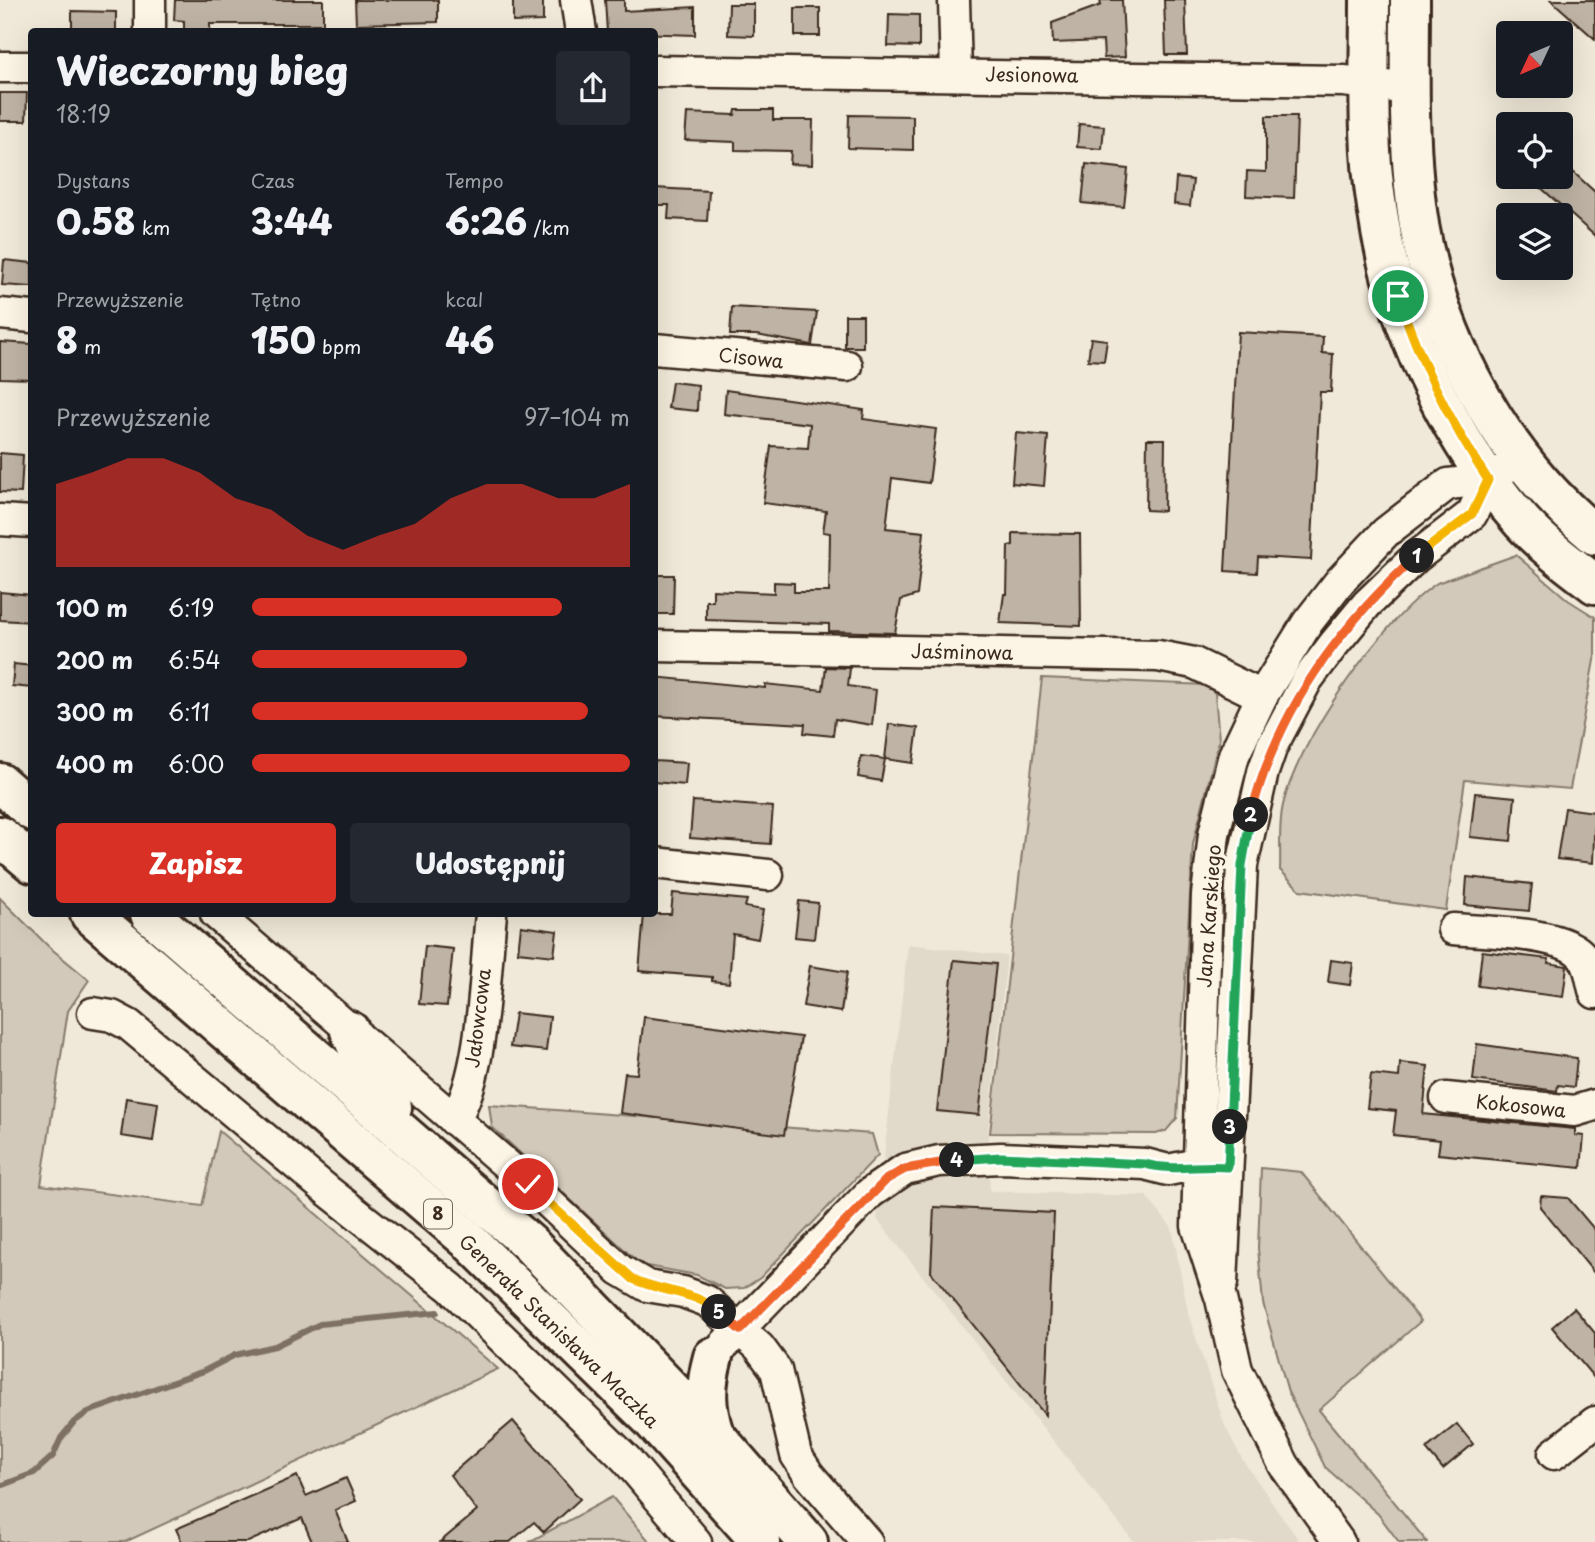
<!DOCTYPE html>
<html lang="pl">
<head>
<meta charset="utf-8">
<style>
  body { margin:0; font-family:"Playpen Sans",sans-serif; background:#242831; color:#f1f3f6; height:100vh; display:flex; flex-direction:column; font-size:26px; white-space:nowrap }
  * { box-sizing:border-box; margin:0 }
  p { font-size:23px; color:#9ea1a6 }
  .icon { flex:none; width:38px; height:38px; fill:none; stroke:currentColor; stroke-width:2; stroke-linecap:round; stroke-linejoin:round }
  .map { position:relative; flex:1; overflow:hidden }
  .panel { position:absolute; left:28px; top:28px; width:630px; height:889px; display:flex; flex-direction:column; background:#171b24; border-radius:7px; box-shadow:0 7px 28px #0002 }
  .panel>* { flex:none }
  .needle { width:46px; rotate:226deg }
  .controls { position:absolute; left:1496px; top:21px; display:grid; gap:14px }
  .controls a { display:grid; place-items:center; width:77px; height:77px; border-radius:7px; background:#171b24; box-shadow:0 7px 28px #0002; font-size:35px }
  .pin { position:absolute; display:grid; place-items:center; width:60px; height:60px; color:#fff; margin:-30px; border:4px solid #fff; border-radius:50%; box-shadow:0 2px 7px #0007 }
  .km { position:absolute; width:35px; height:35px; margin:-18px; border-radius:50%; background:#222; color:#fff; font-size:19px; line-height:35px; text-align:center }
  .round { display:grid; place-items:center; flex:none; width:74px; height:74px; border-radius:7px; background:#242831 }
  .summary { display:flex; align-items:center; justify-content:space-between; height:119px; padding:0 28px }
  h1 { font-size:38px; font-weight:800; line-height:52px }
  .stats { display:grid; grid-template-columns:repeat(3,1fr); gap:10px; height:119px; padding:7px 28px }
  .stats div { display:grid; align-content:center }
  .stats b { font-size:35px; font-weight:800 }
  .stats small { font-size:19px; font-weight:400 }
  .stats p { font-size:19px }
  .chart { height:196px; padding:14px 28px }
  .chart p { display:flex; justify-content:space-between }
  .chart svg { width:100%; height:126px; margin-top:7px; fill:#d93025; opacity:.7 }
  .action { display:flex; gap:14px; margin-top:auto; padding:14px 28px }
  .action a { flex:1; height:80px; border-radius:7px; background:#d93025; color:#fff; font-size:28px; font-weight:800; line-height:80px; text-align:center }
  .action a+a { background:#242831; color:#f1f3f6 }
  ul { padding:0 28px; list-style:none; font-size:23px }
  li { display:grid; grid-template-columns:112px 84px 1fr; align-items:center; height:52px }
  li i { height:18px; border-radius:9px; background:#d93025 }
  .map>svg:first-child { display:block }
  .built { fill:#e1d9c9 }
  .green { fill:#d2c9ba; stroke:#867a6c; stroke-width:2 }
  .lines { fill:none; stroke-linecap:round; stroke-linejoin:round }
  .stream { stroke:#7e7163; stroke-width:6 }
  .building { fill:#beb3a4; stroke:#3b2a1e; stroke-width:2 }
  .minor-casing { stroke:#3b2a1e; stroke-width:35 }
  .major-casing { stroke:#3b2a1e; stroke-width:44 }
  .highway-casing { stroke:#3b2a1e; stroke-width:44 }
  .minor { stroke:#fcf5e5; stroke-width:30 }
  .major { stroke:#fcf5e5; stroke-width:38 }
  .highway { stroke:#fcf5e5; stroke-width:38 }
  .split-1-casing { stroke:#fff; stroke-width:14 }
  .split-2-casing { stroke:#fff; stroke-width:14 }
  .split-3-casing { stroke:#fff; stroke-width:14 }
  .split-4-casing { stroke:#fff; stroke-width:14 }
  .split-5-casing { stroke:#fff; stroke-width:14 }
  .split-6-casing { stroke:#fff; stroke-width:14 }
  .split-1 { stroke:#f5b400; stroke-width:9 }
  .split-2 { stroke:#f0652b; stroke-width:9 }
  .split-3 { stroke:#22a559; stroke-width:9 }
  .split-4 { stroke:#22a559; stroke-width:9 }
  .split-5 { stroke:#f0652b; stroke-width:9 }
  .split-6 { stroke:#f5b400; stroke-width:9 }
  .labels { text-anchor:middle; stroke-width:7; stroke-linejoin:round; paint-order:stroke }
  .shield { fill:#fcf5e5; stroke:#75675a; stroke-width:2 }
  .shield-label { font-size:18px; font-weight:bold; fill:#3b2a1e }
  .street-label { font-size:19px; fill:#3b2a1e; stroke:#fcf5e5 }
</style>
</head>
<body>
<div class="map">
<svg width="1595" height="1542" viewBox="0 0 1595 1542">
  <rect width="100%" height="100%" fill="#f0e9d9"/>
  <filter id="ink" filterUnits="userSpaceOnUse"><feTurbulence type="fractalNoise" baseFrequency=".0143" numOctaves="2"/><feDisplacementMap in="SourceGraphic" scale="14" xChannelSelector="R" yChannelSelector="G"/><feConvolveMatrix kernelMatrix="1 2 1 2 8 2 1 2 1" color-interpolation-filters="sRGB"/></filter>
  <g filter="url(#ink)">
    <path class="built" d="M 908,944 L 1007,956 L 988,1131 L 990,1191 L 1146,1196 L 1172,1228 L 1189,1317 L 1225,1426 L 1242,1459 L 1300,1542 L 1134,1542 L 877,1219 Z"/>
    <g class="green">
      <path d="M 1516,555 L 1568,600 L 1595,617 L 1595,655 L 1570,789 L 1465,780 L 1446,910 L 1300,890 L 1280,870 C 1281,849 1278,826 1283,805 C 1298,740 1382,620 1437,583 Z"/>
      <path d="M 1042,678 L 1207,685 L 1215,693 L 1219,740 L 1193,844 L 1177,1118 L 1166,1131 L 1156,1134 L 990,1133 Z"/>
      <path d="M 0,898 L 48,946 L 89,980 L 68,1011 L 41,1185 L 202,1206 L 219,1131 L 498,1369 L 125,1542 L 0,1542 Z"/>
      <path d="M 489,1105 L 872,1134 L 878,1155 L 760,1278 L 744,1288 L 725,1289 L 697,1275 L 641,1265 L 492,1127 Z"/>
      <path d="M 1261,1168 L 1301,1172 L 1421,1321 L 1319,1410 L 1427,1542 L 1399,1542 L 1378,1514 L 1325,1467 L 1288,1392 L 1263,1303 L 1258,1248 Z"/>
      <path d="M 612,1497 L 650,1542 L 529,1542 Z"/>
    </g>
    <g class="lines">
      <path class="stream" d="M 0,1486 L 34,1473 L 53,1456 L 61,1438 L 74,1422 L 88,1412 L 204,1371 L 235,1355 L 275,1346 L 320,1324 L 437,1312"/>
    </g>
    <g class="building">
      <path d="M 175,0 L 323,0 L 323,24 L 210,24 L 210,32 L 184,32 L 184,21 L 174,20 Z"/>
      <path d="M 355,0 L 438,0 L 438,22 L 356,24 Z"/>
      <path d="M 513,0 L 543,0 L 543,21 L 513,22 Z"/>
      <path d="M 605,0 L 624,0 L 624,11 L 695,7 L 695,35 L 607,32 Z"/>
      <path d="M 1100,0 L 1122,0 L 1125,57 L 1104,58 L 1103,41 L 1053,43 L 1052,23 L 1101,5 Z"/>
      <path d="M 1164,0 L 1185,0 L 1187,55 L 1166,55 Z"/>
      <path d="M 1551,0 L 1595,0 L 1595,39 Z"/>
      <path d="M 729,4 L 754,4 L 754,36 L 728,35 Z"/>
      <rect x="795" y="8" width="25" height="28"/>
      <path d="M 72,11 L 116,12 L 116,32 L 72,32 Z"/>
      <path d="M 889,14 L 919,15 L 919,47 L 888,46 Z"/>
      <path d="M 0,93 L 27,93 L 26,121 L 0,121 Z"/>
      <path d="M 736,110 L 773,110 L 773,120 L 813,120 L 812,165 L 790,164 L 791,151 L 735,150 L 735,142 L 685,140 L 687,113 L 735,115 Z"/>
      <path d="M 849,115 L 913,116 L 913,150 L 848,148 Z"/>
      <path d="M 1266,116 L 1297,116 L 1294,198 L 1246,196 L 1247,171 L 1266,172 Z"/>
      <path d="M 1079,124 L 1104,126 L 1102,149 L 1077,147 Z"/>
      <path d="M 1561,161 L 1595,192 L 1595,236 L 1529,177 L 1561,177 Z"/>
      <path d="M 1086,164 L 1128,169 L 1124,207 L 1082,203 Z"/>
      <path d="M 1176,178 L 1193,180 L 1190,206 L 1174,204 Z"/>
      <path d="M 654,188 L 709,191 L 707,221 L 668,219 L 669,205 L 654,205 Z"/>
      <path d="M 4,260 L 32,263 L 32,287 L 2,285 Z"/>
      <path d="M 732,307 L 817,312 L 812,345 L 756,335 L 730,335 Z"/>
      <rect x="845" y="315" width="18" height="32"/>
      <path d="M 1238,332 L 1323,337 L 1322,353 L 1333,354 L 1331,392 L 1320,392 L 1311,560 L 1258,557 L 1257,573 L 1225,571 Z"/>
      <path d="M 1091,338 L 1107,340 L 1104,361 L 1088,360 Z"/>
      <path d="M 0,342 L 32,344 L 32,379 L 0,378 Z"/>
      <path d="M 672,382 L 698,385 L 697,411 L 668,408 Z"/>
      <path d="M 726,390 L 864,410 L 863,419 L 936,429 L 929,483 L 892,478 L 886,528 L 924,532 L 917,595 L 901,600 L 895,633 L 829,631 L 829,624 L 706,620 L 706,601 L 713,601 L 713,590 L 774,593 L 774,582 L 794,583 L 794,592 L 829,592 L 830,533 L 823,532 L 826,511 L 763,503 L 771,446 L 808,448 L 810,424 L 724,414 Z"/>
      <path d="M 1016,433 L 1048,436 L 1044,486 L 1012,483 Z"/>
      <path d="M 1147,439 L 1165,439 L 1164,511 L 1146,510 Z"/>
      <path d="M 0,453 L 23,455 L 21,493 L 0,492 Z"/>
      <path d="M 1013,533 L 1080,534 L 1081,626 L 1000,623 L 1004,594 L 1007,594 L 1008,546 L 1013,545 Z"/>
      <path d="M 654,575 L 674,575 L 673,614 L 654,614 Z"/>
      <path d="M 0,592 L 32,595 L 32,622 L 0,620 Z"/>
      <path d="M 14,664 L 32,666 L 32,688 L 12,686 Z"/>
      <path d="M 826,667 L 850,668 L 848,686 L 876,690 L 872,725 L 835,719 L 833,736 L 804,733 L 805,724 L 654,716 L 654,677 L 765,688 L 765,684 L 823,690 Z"/>
      <path d="M 889,724 L 918,728 L 913,763 L 885,759 Z"/>
      <path d="M 861,756 L 885,759 L 881,781 L 858,777 Z"/>
      <path d="M 654,761 L 687,763 L 685,785 L 654,782 Z"/>
      <path d="M 1475,793 L 1515,797 L 1511,841 L 1470,837 Z"/>
      <path d="M 693,801 L 773,807 L 770,844 L 690,838 Z"/>
      <path d="M 1565,808 L 1595,812 L 1593,863 L 1557,859 Z"/>
      <path d="M 1467,877 L 1532,884 L 1529,911 L 1465,905 Z"/>
      <path d="M 673,893 L 747,900 L 745,907 L 763,910 L 758,939 L 733,934 L 729,983 L 712,981 L 712,977 L 639,971 L 644,914 L 671,914 Z"/>
      <path d="M 799,901 L 818,903 L 814,939 L 795,937 Z"/>
      <path d="M 521,926 L 557,931 L 554,956 L 518,952 Z"/>
      <path d="M 425,946 L 453,949 L 447,1006 L 419,1004 Z"/>
      <path d="M 1482,951 L 1549,959 L 1548,963 L 1567,966 L 1563,997 L 1478,986 Z"/>
      <path d="M 954,960 L 996,964 L 979,1115 L 937,1111 Z"/>
      <path d="M 1331,960 L 1353,963 L 1350,985 L 1328,982 Z"/>
      <path d="M 810,966 L 847,972 L 841,1012 L 803,1006 Z"/>
      <path d="M 515,1013 L 550,1017 L 546,1051 L 510,1047 Z"/>
      <path d="M 644,1017 L 801,1037 L 784,1135 L 620,1113 L 625,1073 L 637,1074 Z"/>
      <path d="M 1477,1044 L 1577,1058 L 1574,1087 L 1558,1085 L 1557,1091 L 1473,1080 Z"/>
      <path d="M 1400,1063 L 1428,1066 L 1423,1114 L 1575,1129 L 1575,1135 L 1584,1136 L 1581,1168 L 1438,1154 L 1440,1140 L 1393,1135 L 1396,1111 L 1367,1108 L 1371,1074 L 1399,1077 Z"/>
      <path d="M 126,1098 L 158,1103 L 153,1141 L 121,1136 Z"/>
      <path d="M 1541,1196 L 1568,1198 L 1595,1230 L 1595,1274 L 1540,1207 Z"/>
      <path d="M 934,1207 L 1054,1213 L 1045,1415 L 931,1272 Z"/>
      <path d="M 1574,1308 L 1595,1333 L 1595,1379 L 1552,1327 Z"/>
      <path d="M 513,1421 L 580,1499 L 544,1532 L 534,1522 L 510,1542 L 440,1542 L 477,1511 L 450,1475 Z"/>
      <path d="M 1457,1424 L 1473,1444 L 1443,1469 L 1426,1449 Z"/>
      <path d="M 297,1476 L 306,1496 L 346,1478 L 356,1501 L 335,1510 L 348,1542 L 312,1542 L 302,1518 L 248,1542 L 182,1542 L 176,1529 Z"/>
    </g>
    <g class="lines">
      <defs>
        <g id="minor">
          <path d="M 576,0 L 581,32"/>
          <path d="M 954,0 L 956,74"/>
          <path d="M 150,32 L 150,0"/>
          <path d="M 0,67 L 32,67"/>
          <path d="M 654,71 L 1344,81 L 1410,89"/>
          <path d="M 0,314 L 32,317"/>
          <path d="M 654,349 L 847,366"/>
          <path d="M 0,520 L 32,522"/>
          <path d="M 654,646 L 1158,656 L 1194,663 L 1262,696"/>
          <path d="M 654,863 L 768,875"/>
          <path d="M 216,914 L 528,1183 L 620,1270 L 647,1286 L 683,1292 L 707,1301 L 759,1347 L 776,1370 L 796,1455 L 809,1475 L 867,1542"/>
          <path d="M 1453,929 C 1483,932 1565,931 1583,957 C 1591,967 1591,981 1595,993"/>
          <path d="M 93,1013 L 112,1016 L 129,1025 L 328,1191 L 451,1288 L 626,1459 L 696,1542"/>
          <path d="M 1446,1098 L 1575,1111 L 1595,1105"/>
          <path d="M 454,1120 C 484,1075 485,969 491,914"/>
          <path d="M 1222,1283 L 1242,865 L 1263,772 L 1272,746 L 1307,680 L 1334,644 L 1367,604 L 1416,557 L 1472,514 L 1488,480"/>
          <path d="M 725,1344 L 870,1193 L 905,1169 L 939,1161 L 1001,1158 L 1145,1164 L 1168,1170 L 1198,1164"/>
          <path d="M 1554,1454 L 1595,1422"/>
          <path d="M 1339,1542 L 1284,1465 L 1237,1370 L 1221,1299 L 1197,1226 L 1207,895 L 1214,834 L 1234,755 L 1262,696 L 1308,622 L 1340,581 L 1386,532 L 1448,484 L 1488,480 L 1503,470"/>
        </g>
        <g id="major">
          <path d="M 1370,0 C 1370,69 1366,139 1377,207 C 1393,321 1446,435 1522,522 C 1543,545 1570,565 1595,584"/>
          <path d="M 1410,0 C 1410,62 1408,124 1414,186 C 1426,318 1493,451 1595,535"/>
        </g>
        <g id="highway">
          <path d="M 0,783 L 32,811"/>
          <path d="M 0,836 L 32,863"/>
          <path d="M 90,914 L 467,1239 L 651,1419 L 761,1542"/>
          <path d="M 150,914 L 529,1243 L 714,1434 L 808,1542"/>
          <path d="M 350,1031 L 364,1062 L 392,1107"/>
          <path d="M 713,1357 C 705,1386 705,1406 714,1434"/>
        </g>
      </defs>
      <use href="#minor" class="minor-casing"/>
      <use href="#major" class="major-casing"/>
      <use href="#highway" class="highway-casing"/>
      <use href="#minor" class="minor"/>
      <use href="#major" class="major"/>
      <use href="#highway" class="highway"/>
    </g>
  </g>
  <g class="lines" filter="url(#ink)">
    <defs>
      <path id="split-1" d="M 1398,296 C 1420,362 1450,422 1488,480 L 1472,514 L 1417,556"/>
      <path id="split-2" d="M 1251,815 C 1277,711 1338,627 1417,556"/>
      <path id="split-3" d="M 1230,1127 L 1242,865 L 1251,815"/>
      <path id="split-4" d="M 957,1160 L 1001,1157 L 1145,1164 C 1173,1172 1199,1164 1228,1167 L 1230,1127"/>
      <path id="split-5" d="M 719,1312 L 740,1330 L 887,1179 L 905,1169 L 957,1160"/>
      <path id="split-6" d="M 528,1184 L 633,1279 C 662,1293 694,1290 719,1312"/>
    </defs>
    <use href="#split-1" class="split-1-casing"/>
    <use href="#split-2" class="split-2-casing"/>
    <use href="#split-3" class="split-3-casing"/>
    <use href="#split-4" class="split-4-casing"/>
    <use href="#split-5" class="split-5-casing"/>
    <use href="#split-6" class="split-6-casing"/>
    <use href="#split-1" class="split-1"/>
    <use href="#split-2" class="split-2"/>
    <use href="#split-3" class="split-3"/>
    <use href="#split-4" class="split-4"/>
    <use href="#split-5" class="split-5"/>
    <use href="#split-6" class="split-6"/>
  </g>
  <g class="labels">
    <rect class="shield" x="424" y="1199.5" width="28" height="29" rx="5"/>
    <g class="shield-label">
      <text x="438" y="1220">8</text>
    </g>
    <g class="street-label">
      <text transform="translate(1032 75) rotate(1)" y="7">Jesionowa</text>
      <text transform="translate(751 358) rotate(6)" y="7">Cisowa</text>
      <text transform="translate(962 652) rotate(1)" y="7">Jaśminowa</text>
      <text transform="translate(1209 916) rotate(-86)" y="7">Jana Karskiego</text>
      <text transform="translate(478 1018) rotate(-83)" y="7">Jałowcowa</text>
      <text transform="translate(1521 1106) rotate(6)" y="7">Kokosowa</text>
      <text transform="translate(559 1331) rotate(44)" y="7">Generała Stanisława Maczka</text>
    </g>
  </g>
</svg>
<div class="controls">
<a><svg class="needle" viewBox="-14 -14 28 28"><path d="M0-13l5 13h-10z" fill="#e53935"/><path d="M0 13l5-13h-10z" fill="#9ea1a6"/></svg></a>
<a><svg class="icon" aria-label="locate" viewBox="0 0 24 24"><circle cx="12" cy="12" r="6"/><path d="M12 2v4M12 18v4M2 12h4M18 12h4"/></svg></a>
<a><svg class="icon" aria-label="layers" viewBox="0 0 24 24"><path d="M12 4l9 5-9 5-9-5zM3 14l9 5 9-5"/></svg></a>
</div>
<div class="pin" style="left:1398px;top:296px;background:#1e9e55"><svg class="icon" aria-label="arrive" viewBox="0 0 24 24"><path d="M6 21V4h12l-3 4 3 4H6"/></svg></div>
<div class="pin" style="left:528px;top:1184px;background:#d93025"><svg class="icon" aria-label="check" viewBox="0 0 24 24"><path d="M5 12l5 5 9-10"/></svg></div>
<b class="km" style="left:1417px;top:556px">1</b>
<b class="km" style="left:1251px;top:815px">2</b>
<b class="km" style="left:1230px;top:1127px">3</b>
<b class="km" style="left:957px;top:1160px">4</b>
<b class="km" style="left:719px;top:1312px">5</b>
<section class="panel">
<div class="summary"><div><h1>Wieczorny bieg</h1><p>18:19</p></div><a class="round"><svg class="icon" aria-label="share" viewBox="0 0 24 24"><path d="M12 15V3M7 8l5-5 5 5M5 13v7h14v-7"/></svg></a></div>
<div class="stats">
<div><p>Dystans</p><b>0.58<small> km</small></b></div>
<div><p>Czas</p><b>3:44</b></div>
<div><p>Tempo</p><b>6:26<small> /km</small></b></div>
</div>
<div class="stats">
<div><p>Przewyższenie</p><b>8<small> m</small></b></div>
<div><p>Tętno</p><b>150<small> bpm</small></b></div>
<div><p>kcal</p><b>46</b></div>
</div>
<div class="chart"><p><span>Przewyższenie</span>97–104 m</p>
<svg viewBox="0 0 160 44" preserveAspectRatio="none"><path d="M0 44V15L10 11L20 6L30 6L40 11L50 20L60 24L70 33L80 38L90 33L100 29L110 20L120 15L130 15L140 20L150 20L160 15V44z"/></svg>
</div>
<ul>
<li><b>100 m</b>6:19<i style="width:82%"></i></li>
<li><b>200 m</b>6:54<i style="width:57%"></i></li>
<li><b>300 m</b>6:11<i style="width:89%"></i></li>
<li><b>400 m</b>6:00<i style="width:100%"></i></li>
</ul>
<div class="action"><a>Zapisz</a><a>Udostępnij</a></div>
</section>
</div>
</body>
</html>
